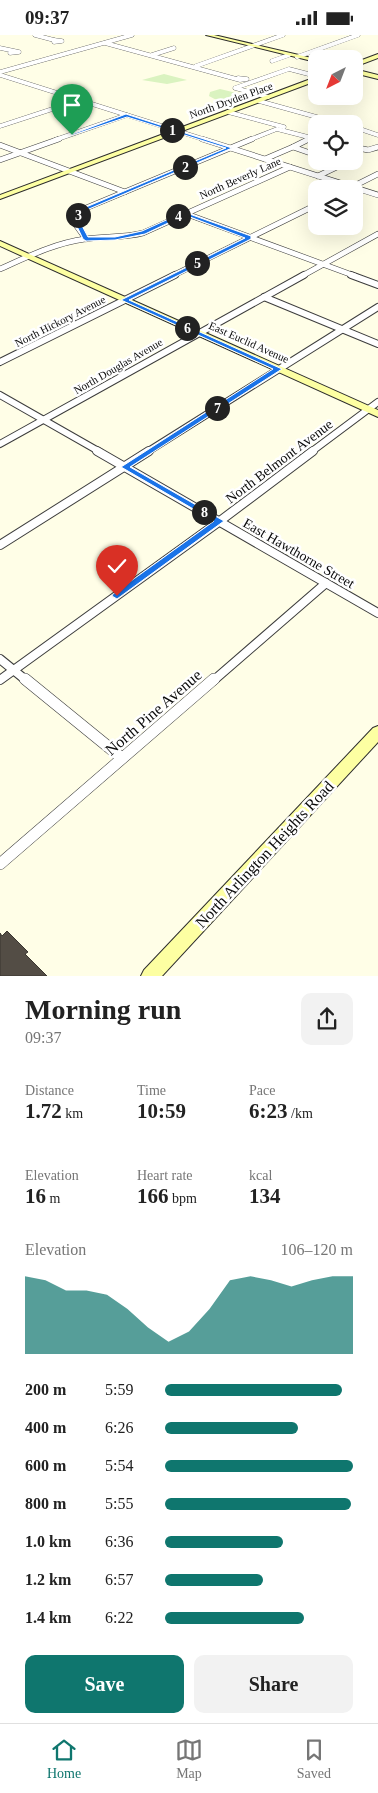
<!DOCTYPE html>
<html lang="en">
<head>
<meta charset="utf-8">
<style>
  body { margin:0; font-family:"Times New Roman",serif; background:#f2f2f2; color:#222; height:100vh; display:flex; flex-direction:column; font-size:19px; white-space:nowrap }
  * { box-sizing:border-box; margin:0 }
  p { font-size:16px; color:#767676 }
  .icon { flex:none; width:28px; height:28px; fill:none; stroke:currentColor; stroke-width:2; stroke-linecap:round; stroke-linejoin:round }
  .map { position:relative; height:941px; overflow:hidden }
  .drawer { display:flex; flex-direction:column; background:#fff; flex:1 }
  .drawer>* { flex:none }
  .needle { width:32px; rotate:222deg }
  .controls { position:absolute; left:308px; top:15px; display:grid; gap:10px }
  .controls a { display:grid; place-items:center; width:55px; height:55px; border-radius:10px; background:#fff; box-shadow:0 5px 20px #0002; font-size:25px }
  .pin { position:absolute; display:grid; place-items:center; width:42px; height:42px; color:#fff; margin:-51px -21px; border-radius:50% 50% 50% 0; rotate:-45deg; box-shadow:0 0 5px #0007 }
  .pin .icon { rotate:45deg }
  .km { position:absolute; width:25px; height:25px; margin:-12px; border-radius:50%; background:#222; color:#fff; font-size:14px; line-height:25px; text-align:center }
  .round { display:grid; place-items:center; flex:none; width:52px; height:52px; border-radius:10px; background:#f2f2f2 }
  .head { display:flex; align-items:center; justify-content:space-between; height:85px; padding:0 25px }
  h1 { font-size:28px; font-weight:700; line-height:38px }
  .figures { display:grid; grid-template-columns:repeat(3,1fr); gap:8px; height:85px; padding:5px 25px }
  .figures div { display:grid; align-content:center }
  .figures b { font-size:21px; font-weight:700 }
  .figures small { font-size:14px; font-weight:400 }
  .figures p { font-size:14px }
  .chart { height:140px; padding:10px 25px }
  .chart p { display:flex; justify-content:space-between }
  .chart svg { width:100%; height:90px; margin-top:5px; fill:#0f766e; opacity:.7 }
  .primary-button { display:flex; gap:10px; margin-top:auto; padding:10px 25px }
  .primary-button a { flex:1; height:58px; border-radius:10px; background:#0f766e; color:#fff; font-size:20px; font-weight:700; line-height:58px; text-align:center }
  .primary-button a+a { background:#f2f2f2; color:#222 }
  ul { padding:0 25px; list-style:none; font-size:16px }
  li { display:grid; grid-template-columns:80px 60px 1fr; align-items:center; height:38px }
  li i { height:12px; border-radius:6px; background:#0f766e }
  .status { display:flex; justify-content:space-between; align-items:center; height:35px; padding:0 25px; background:#fff; direction:ltr }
  .status svg { height:14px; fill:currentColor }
  .menu { display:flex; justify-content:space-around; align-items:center; height:70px; border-top:1px solid #e0e0e0; background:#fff; font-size:14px; color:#767676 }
  .menu a { display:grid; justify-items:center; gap:2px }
  .menu .active { color:#0f766e }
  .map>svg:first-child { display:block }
  .pitch { fill:#daf3c0 }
  .building { fill:#534d45; stroke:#3a3630 }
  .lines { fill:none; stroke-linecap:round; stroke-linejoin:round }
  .street-far4-casing { stroke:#3d3d3d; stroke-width:4.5 }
  .street-far3-casing { stroke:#3d3d3d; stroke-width:6 }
  .street-far2-casing { stroke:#3d3d3d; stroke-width:8 }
  .street-far1-casing { stroke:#3d3d3d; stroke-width:10 }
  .street-casing { stroke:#3d3d3d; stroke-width:12 }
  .secondary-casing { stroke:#2c2c2c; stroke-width:2 }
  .street-far4 { stroke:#fff; stroke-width:4 }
  .street-far3 { stroke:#fff; stroke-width:5 }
  .street-far2 { stroke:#fff; stroke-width:6 }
  .street-far1 { stroke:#fff; stroke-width:8 }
  .street { stroke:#fff; stroke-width:11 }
  .secondary { fill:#fdffa2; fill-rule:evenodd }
  .route { fill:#1a73e8; stroke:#fff }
  .labels { text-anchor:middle; stroke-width:5; stroke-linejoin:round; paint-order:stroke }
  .far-street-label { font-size:11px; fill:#0a0a0a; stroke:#fff }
  .street-label { font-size:14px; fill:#0a0a0a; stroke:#fff }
  .near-street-label { font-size:16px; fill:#0a0a0a; stroke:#fff }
</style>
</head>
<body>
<div class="status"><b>09:37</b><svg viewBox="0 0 49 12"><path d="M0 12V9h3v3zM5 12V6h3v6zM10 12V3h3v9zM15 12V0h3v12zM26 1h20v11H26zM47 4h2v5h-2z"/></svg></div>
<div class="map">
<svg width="378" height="941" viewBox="0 0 378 941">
  <rect width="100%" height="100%" fill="#fffee7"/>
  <g class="pitch">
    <path d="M 164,39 L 187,45 L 167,49 L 142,45 Z"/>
    <path d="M 220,54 L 241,59 L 242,62 L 224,69 L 209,61 L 210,57 Z"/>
  </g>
  <path class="building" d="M 7,896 L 28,917 L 25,919 L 47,941 L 0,941 L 0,898 L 2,901 Z"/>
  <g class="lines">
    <defs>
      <g id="street-far4">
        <path d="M 35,0 L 54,5"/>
        <path d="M 54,5 L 62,6 L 54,7 Z"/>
        <path d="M 105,8 L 240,45 L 247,44 L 238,43"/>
        <path d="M 0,13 L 19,17 L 10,18 L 12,17"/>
        <path d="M 152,20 L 174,13"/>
        <path d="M 297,22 L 358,0"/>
        <path d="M 272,26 L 289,20"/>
        <path d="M 196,31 L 283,0"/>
        <path d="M 0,37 L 132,0"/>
        <path d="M 0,40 L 206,105"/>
        <path d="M 268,62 L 235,53 L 289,34 L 316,41"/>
        <path d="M 259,66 L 342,89"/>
        <path d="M 228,77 L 284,92"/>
        <path d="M 0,91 L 80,65"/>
        <path d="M 354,92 L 378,100"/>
        <path d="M 55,105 L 127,80"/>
        <path d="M 249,105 L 277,94 L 312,103 L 307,105"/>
      </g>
      <g id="street-far3">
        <path d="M 202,104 L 378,160"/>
        <path d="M 309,104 L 293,112 L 316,120"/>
        <path d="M 0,110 L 125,157"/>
        <path d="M 354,112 L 368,115 L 378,112"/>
        <path d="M 265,124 L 293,112"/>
        <path d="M 0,125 L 59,104"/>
        <path d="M 318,141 L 343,129 L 337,126"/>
        <path d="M 350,153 L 378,139"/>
        <path d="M 184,178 L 355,241"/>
        <path d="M 86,204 L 76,190 L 75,183 L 86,173 L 252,104"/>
        <path d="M 0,234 C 27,222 55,208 85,204 C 104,201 124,203 143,198 L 290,132"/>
        <path d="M 172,241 L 316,170"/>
        <path d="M 302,241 L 378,199"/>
      </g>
      <g id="street-far2">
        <path d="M 351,240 L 378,250"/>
        <path d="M 264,262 L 378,309"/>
        <path d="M 0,327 L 175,240"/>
        <path d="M 0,360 L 100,417"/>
        <path d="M 0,409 L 304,240"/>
        <path d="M 147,417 L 378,272"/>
        <path d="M 311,417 L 378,367"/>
      </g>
      <g id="street-far1">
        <path d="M 97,416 L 378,578"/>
        <path d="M 0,510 L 149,416"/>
        <path d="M 0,624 L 27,646"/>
        <path d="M 0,645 L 220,486 L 313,416"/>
        <path d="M 213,646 L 326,548"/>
      </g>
      <g id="street">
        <path d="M 25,644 L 122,723"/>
        <path d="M 0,829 L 214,644"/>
      </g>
      <g id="secondary">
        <path d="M 206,0 L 214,0 L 316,24 L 316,27 Z"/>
        <path d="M 378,19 L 378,23 L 354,32 L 354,28 Z"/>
        <path d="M 354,34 L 378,40 L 378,44 L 354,38 Z"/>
        <path d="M 316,42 L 316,46 L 0,164 L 0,160 Z"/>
        <path d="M 0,206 L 378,375 L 378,382 L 0,211 Z"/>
        <path d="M 378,691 L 378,707 L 162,941 L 141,941 L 144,935 L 373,693 Z"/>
      </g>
    </defs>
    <use href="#street-far4" class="street-far4-casing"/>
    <use href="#street-far3" class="street-far3-casing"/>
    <use href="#street-far2" class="street-far2-casing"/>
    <use href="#street-far1" class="street-far1-casing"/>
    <use href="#street" class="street-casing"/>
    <use href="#secondary" class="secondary-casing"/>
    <use href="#street-far4" class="street-far4"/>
    <use href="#street-far3" class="street-far3"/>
    <use href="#street-far2" class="street-far2"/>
    <use href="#street-far1" class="street-far1"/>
    <use href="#street" class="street"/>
    <use href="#secondary" class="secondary"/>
  </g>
  <path class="route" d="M 126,79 L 232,113 L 82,177 L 78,183 L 88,202 L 115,202 L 142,196 L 184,177 L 251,201 L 251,204 L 129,265 L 282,334 L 130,432 L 224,486 L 117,564 L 112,561 L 113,559 L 214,486 L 121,432 L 273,334 L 121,265 L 245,203 L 185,180 L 145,199 L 115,205 L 86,206 L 83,204 L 73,183 L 79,175 L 226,113 L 127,82 L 73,100 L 70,100 Z"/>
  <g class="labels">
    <g class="far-street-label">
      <text transform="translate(231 65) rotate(-20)" y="4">North Dryden Place</text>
      <text transform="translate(240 143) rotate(-24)" y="4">North Beverly Lane</text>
      <text transform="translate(60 286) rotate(-27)" y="4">North Hickory Avenue</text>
      <text transform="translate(249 307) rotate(24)" y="4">East Euclid Avenue</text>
      <text transform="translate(118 331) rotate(-30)" y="4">North Douglas Avenue</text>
    </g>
    <g class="street-label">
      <text transform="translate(279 426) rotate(-37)" y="5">North Belmont Avenue</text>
      <text transform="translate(299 518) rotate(30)" y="5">East Hawthorne Street</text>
    </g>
    <g class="near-street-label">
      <text transform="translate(153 677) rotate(-41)" y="6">North Pine Avenue</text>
      <text transform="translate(264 819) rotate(-47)" y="6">North Arlington Heights Road</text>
    </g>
  </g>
</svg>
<div class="controls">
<a><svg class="needle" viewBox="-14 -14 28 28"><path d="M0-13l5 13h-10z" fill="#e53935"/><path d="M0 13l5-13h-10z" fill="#767676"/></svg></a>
<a><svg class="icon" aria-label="locate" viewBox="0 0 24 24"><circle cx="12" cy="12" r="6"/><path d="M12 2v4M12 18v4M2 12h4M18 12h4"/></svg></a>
<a><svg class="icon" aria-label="layers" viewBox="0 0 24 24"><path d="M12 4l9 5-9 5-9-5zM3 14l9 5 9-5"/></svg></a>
</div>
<div class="pin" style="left:72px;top:100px;background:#1e9e55"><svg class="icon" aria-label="arrive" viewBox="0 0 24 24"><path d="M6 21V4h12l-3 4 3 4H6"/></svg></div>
<div class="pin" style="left:117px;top:561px;background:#d93025"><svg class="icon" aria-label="check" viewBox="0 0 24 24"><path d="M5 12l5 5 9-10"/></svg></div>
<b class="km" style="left:172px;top:95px">1</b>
<b class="km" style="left:185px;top:132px">2</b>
<b class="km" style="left:78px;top:180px">3</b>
<b class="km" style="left:178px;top:181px">4</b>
<b class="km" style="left:197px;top:228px">5</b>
<b class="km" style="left:187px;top:293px">6</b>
<b class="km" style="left:217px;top:373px">7</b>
<b class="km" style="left:204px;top:477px">8</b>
</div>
<section class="drawer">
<div class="head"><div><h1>Morning run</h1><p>09:37</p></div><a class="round"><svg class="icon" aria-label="share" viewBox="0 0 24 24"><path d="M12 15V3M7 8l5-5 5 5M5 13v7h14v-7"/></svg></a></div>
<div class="figures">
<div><p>Distance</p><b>1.72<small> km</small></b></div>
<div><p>Time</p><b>10:59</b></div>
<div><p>Pace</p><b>6:23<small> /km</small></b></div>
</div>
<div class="figures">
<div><p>Elevation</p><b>16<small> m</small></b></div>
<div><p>Heart rate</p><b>166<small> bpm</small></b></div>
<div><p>kcal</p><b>134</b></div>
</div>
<div class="chart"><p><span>Elevation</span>106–120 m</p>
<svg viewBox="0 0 160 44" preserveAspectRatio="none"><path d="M0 44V6L10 8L20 13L30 13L40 15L50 22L60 31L70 38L80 33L90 22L100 8L110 6L120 8L130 11L140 8L150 6L160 6V44z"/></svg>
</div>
<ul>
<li><b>200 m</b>5:59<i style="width:94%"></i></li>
<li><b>400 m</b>6:26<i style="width:71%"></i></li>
<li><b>600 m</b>5:54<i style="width:100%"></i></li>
<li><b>800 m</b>5:55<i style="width:99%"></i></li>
<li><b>1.0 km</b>6:36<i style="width:63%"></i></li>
<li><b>1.2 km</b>6:57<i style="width:52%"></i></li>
<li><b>1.4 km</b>6:22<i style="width:74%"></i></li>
</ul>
<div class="primary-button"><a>Save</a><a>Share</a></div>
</section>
<nav class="menu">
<a class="active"><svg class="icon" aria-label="home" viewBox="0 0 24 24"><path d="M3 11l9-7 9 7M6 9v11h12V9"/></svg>Home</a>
<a><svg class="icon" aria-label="map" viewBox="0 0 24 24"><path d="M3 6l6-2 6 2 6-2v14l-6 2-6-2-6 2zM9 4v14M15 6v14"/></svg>Map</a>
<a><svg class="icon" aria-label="saved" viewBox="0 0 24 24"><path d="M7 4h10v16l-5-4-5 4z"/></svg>Saved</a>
</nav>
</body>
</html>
